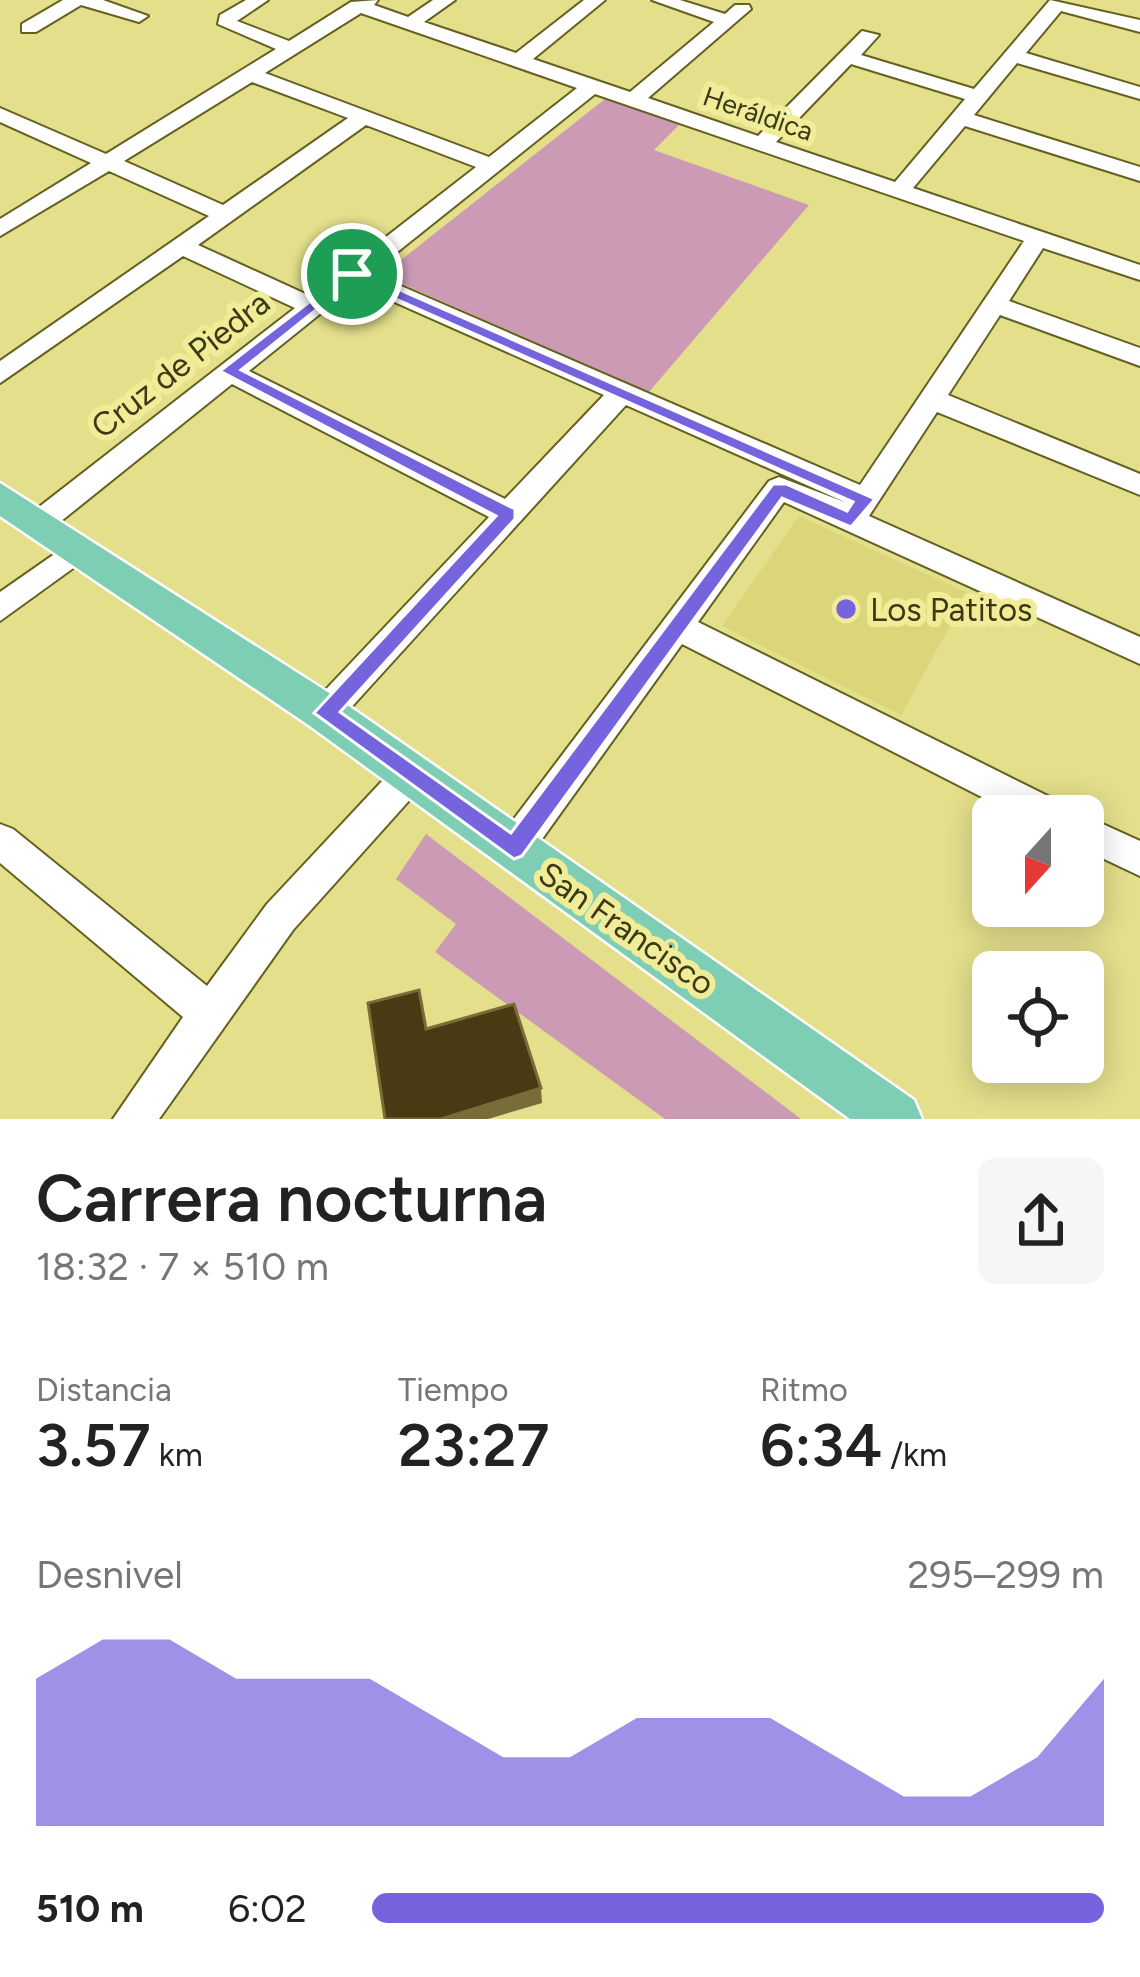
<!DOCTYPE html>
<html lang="es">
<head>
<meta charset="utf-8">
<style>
  body { margin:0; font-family:Figtree,sans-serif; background:#f6f6f6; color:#222; height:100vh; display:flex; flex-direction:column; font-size:45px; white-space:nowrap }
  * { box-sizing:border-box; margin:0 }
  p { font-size:39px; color:#767676 }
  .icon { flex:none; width:66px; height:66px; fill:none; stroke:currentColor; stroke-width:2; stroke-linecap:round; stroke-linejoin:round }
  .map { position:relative; height:1119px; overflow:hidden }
  .panel { display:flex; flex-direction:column; background:#fff; flex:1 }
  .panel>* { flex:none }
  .needle { width:78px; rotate:201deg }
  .fabs { position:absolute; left:972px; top:795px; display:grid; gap:24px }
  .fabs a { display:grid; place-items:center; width:132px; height:132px; border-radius:18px; background:#fff; box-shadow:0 6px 30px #0003; font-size:60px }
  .pin { position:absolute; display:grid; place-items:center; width:102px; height:102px; color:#fff; margin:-51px; border:6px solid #fff; border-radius:50%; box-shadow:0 3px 12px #0007 }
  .round { display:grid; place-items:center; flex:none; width:126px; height:126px; border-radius:18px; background:#f6f6f6 }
  .overview { display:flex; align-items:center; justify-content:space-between; height:204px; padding:0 36px }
  h1 { font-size:66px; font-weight:600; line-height:90px }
  .metrics { display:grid; grid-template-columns:repeat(3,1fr); gap:18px; height:204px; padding:12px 36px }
  .metrics div { display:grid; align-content:center }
  .metrics b { font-size:60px; font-weight:600 }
  .metrics small { font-size:33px; font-weight:400 }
  .metrics p { font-size:33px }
  .chart { height:336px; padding:24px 36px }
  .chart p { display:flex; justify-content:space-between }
  .chart svg { width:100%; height:216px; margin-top:12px; fill:#7564de; opacity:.7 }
  ul { padding:0 36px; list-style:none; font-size:39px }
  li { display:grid; grid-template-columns:192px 144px 1fr; align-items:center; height:90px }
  li i { height:30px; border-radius:15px; background:#7564de }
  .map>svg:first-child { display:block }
  .built { fill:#dbd679 }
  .green { fill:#cd9ab5 }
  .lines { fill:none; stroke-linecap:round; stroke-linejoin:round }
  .minor-casing { stroke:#646020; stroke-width:4 }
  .major-casing { stroke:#fff; stroke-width:5 }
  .minor { fill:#fff; fill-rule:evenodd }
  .major { fill:#7dceb4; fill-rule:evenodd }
  .shaded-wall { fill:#786c38 }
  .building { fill:#4a3a14; stroke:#786c38; stroke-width:3 }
  .route { fill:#7564de; stroke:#fff; stroke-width:3; fill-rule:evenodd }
  .poi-dot { fill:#7564de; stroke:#f0ec98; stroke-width:4.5 }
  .labels { text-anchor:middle; stroke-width:12; stroke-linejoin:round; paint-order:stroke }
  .far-street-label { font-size:27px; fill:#3b3916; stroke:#f0ec98 }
  .street-label { font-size:33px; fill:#3b3916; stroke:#f0ec98 }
  .poi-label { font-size:33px; fill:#3b3916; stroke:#f0ec98; text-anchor:start }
</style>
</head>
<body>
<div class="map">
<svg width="1140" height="1119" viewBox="0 0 1140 1119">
  <rect width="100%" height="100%" fill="#e3df8b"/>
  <path class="built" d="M 799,516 L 968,593 L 901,715 L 722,626 Z"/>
  <g class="green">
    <path d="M 605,99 L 680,124 L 654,150 L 809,205 L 649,392 L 382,275 Z"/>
    <path d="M 426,834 L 801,1119 L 665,1119 L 435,952 L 456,924 L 396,879 Z"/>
  </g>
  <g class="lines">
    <defs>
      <g id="minor">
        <path d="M 63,0 L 103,0 L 148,16 L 139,22 L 81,5 L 36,32 L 22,32 L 22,24 Z"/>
        <path d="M 246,0 L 268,0 L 237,21 L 289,41 L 351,2 L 378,0 L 374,5 L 408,17 L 433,0 L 455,0 L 424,22 L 516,53 L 584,0 L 605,0 L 533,59 L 630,92 L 714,22 L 652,0 L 680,0 L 725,14 L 735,5 L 749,5 L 751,9 L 648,98 L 758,136 L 862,31 L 879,35 L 861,55 L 974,89 L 1050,0 L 1140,20 L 1140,32 L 1061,11 L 1026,53 L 1140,87 L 1140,99 L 1017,63 L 974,115 L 1140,167 L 1140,181 L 965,126 L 913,188 L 1140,265 L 1140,280 L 1043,248 L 1009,301 L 1140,348 L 1140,366 L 1000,315 L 948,395 L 1140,474 L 1140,495 L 937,412 L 869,516 L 1140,637 L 1140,664 L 784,502 L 698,622 L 1066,805 L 1072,816 L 1019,816 L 682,644 L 527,860 L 514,865 L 501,860 L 496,848 L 501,836 L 769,481 L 779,477 L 847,503 L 626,405 L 337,723 L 325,727 L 313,723 L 308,713 L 313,703 L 489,517 L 232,384 L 50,530 L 30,530 L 25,522 L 30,514 L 295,308 L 183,256 L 0,383 L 0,361 L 209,216 L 109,171 L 0,236 L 0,219 L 91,163 L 0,122 L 0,108 L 106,154 L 276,49 L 218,24 L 220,15 ZM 361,13 L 577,88 L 489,157 L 265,73 ZM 851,64 L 965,99 L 895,182 L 776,142 ZM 252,82 L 348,118 L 223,205 L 124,161 ZM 595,94 L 1024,241 L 860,485 L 371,273 ZM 366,125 L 476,167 L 310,296 L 198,245 ZM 356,285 L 604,395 L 505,499 L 249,371 Z"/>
        <path d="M 79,537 L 90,540 L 94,548 L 90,556 L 0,621 L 0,592 Z"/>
        <path d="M 411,759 L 423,763 L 428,774 L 423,785 L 293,930 L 159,1119 L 113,1119 L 183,1017 L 0,863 L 0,824 L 13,829 L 207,986 L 267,904 L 399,763 Z"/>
        <path d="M 1083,815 L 1140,841 L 1140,876 L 1083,849 L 1083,816 L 1079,816 Z"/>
      </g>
      <path id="major" d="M 0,483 L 340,700 L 914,1100 L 922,1119 L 850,1119 L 310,726 L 0,516 Z"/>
    </defs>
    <use href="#minor" class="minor-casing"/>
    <use href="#major" class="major-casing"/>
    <use href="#minor" class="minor"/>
    <use href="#major" class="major"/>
  </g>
  <path class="shaded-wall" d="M 541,1088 L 542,1103 L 488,1119 L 441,1119 Z"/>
  <path class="building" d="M 419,990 L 426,1029 L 514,1004 L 541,1088 L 441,1119 L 385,1119 L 368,1003 Z"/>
  <path class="route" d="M 352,269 L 875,499 L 851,527 L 782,498 L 522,856 L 514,859 L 314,713 L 496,516 L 220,371 ZM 353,280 L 853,502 L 847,511 L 786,484 L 773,484 L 511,833 L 340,712 L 515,519 L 515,509 L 241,370 Z"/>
  <circle class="poi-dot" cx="846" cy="609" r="12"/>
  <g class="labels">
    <g class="far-street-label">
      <text transform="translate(758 114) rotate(19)" y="9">Heráldica</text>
    </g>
    <g class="street-label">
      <text transform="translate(180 364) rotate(-38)" y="12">Cruz de Piedra</text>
      <text transform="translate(627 928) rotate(35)" y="12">San Francisco</text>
    </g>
    <g class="poi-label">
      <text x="870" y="621">Los Patitos</text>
    </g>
  </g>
</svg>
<div class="fabs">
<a><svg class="needle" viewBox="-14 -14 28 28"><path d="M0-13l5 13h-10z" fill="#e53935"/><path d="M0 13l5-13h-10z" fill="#767676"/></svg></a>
<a><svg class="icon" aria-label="locate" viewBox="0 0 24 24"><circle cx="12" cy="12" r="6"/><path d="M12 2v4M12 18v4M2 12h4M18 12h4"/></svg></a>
</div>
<div class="pin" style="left:352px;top:274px;background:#1e9e55"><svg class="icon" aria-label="arrive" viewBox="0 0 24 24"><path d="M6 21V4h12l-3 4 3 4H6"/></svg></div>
</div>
<section class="panel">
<div class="overview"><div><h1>Carrera nocturna</h1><p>18:32 · 7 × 510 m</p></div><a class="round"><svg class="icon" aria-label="share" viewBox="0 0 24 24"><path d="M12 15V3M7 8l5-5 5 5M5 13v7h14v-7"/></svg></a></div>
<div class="metrics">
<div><p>Distancia</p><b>3.57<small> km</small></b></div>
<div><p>Tiempo</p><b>23:27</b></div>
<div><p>Ritmo</p><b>6:34<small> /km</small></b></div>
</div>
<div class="chart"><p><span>Desnivel</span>295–299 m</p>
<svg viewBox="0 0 160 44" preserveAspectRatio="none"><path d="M0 44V14L10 6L20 6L30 14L40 14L50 14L60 22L70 30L80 30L90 22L100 22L110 22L120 30L130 38L140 38L150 30L160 14V44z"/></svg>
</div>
<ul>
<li><b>510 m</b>6:02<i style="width:100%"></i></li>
</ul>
</section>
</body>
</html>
